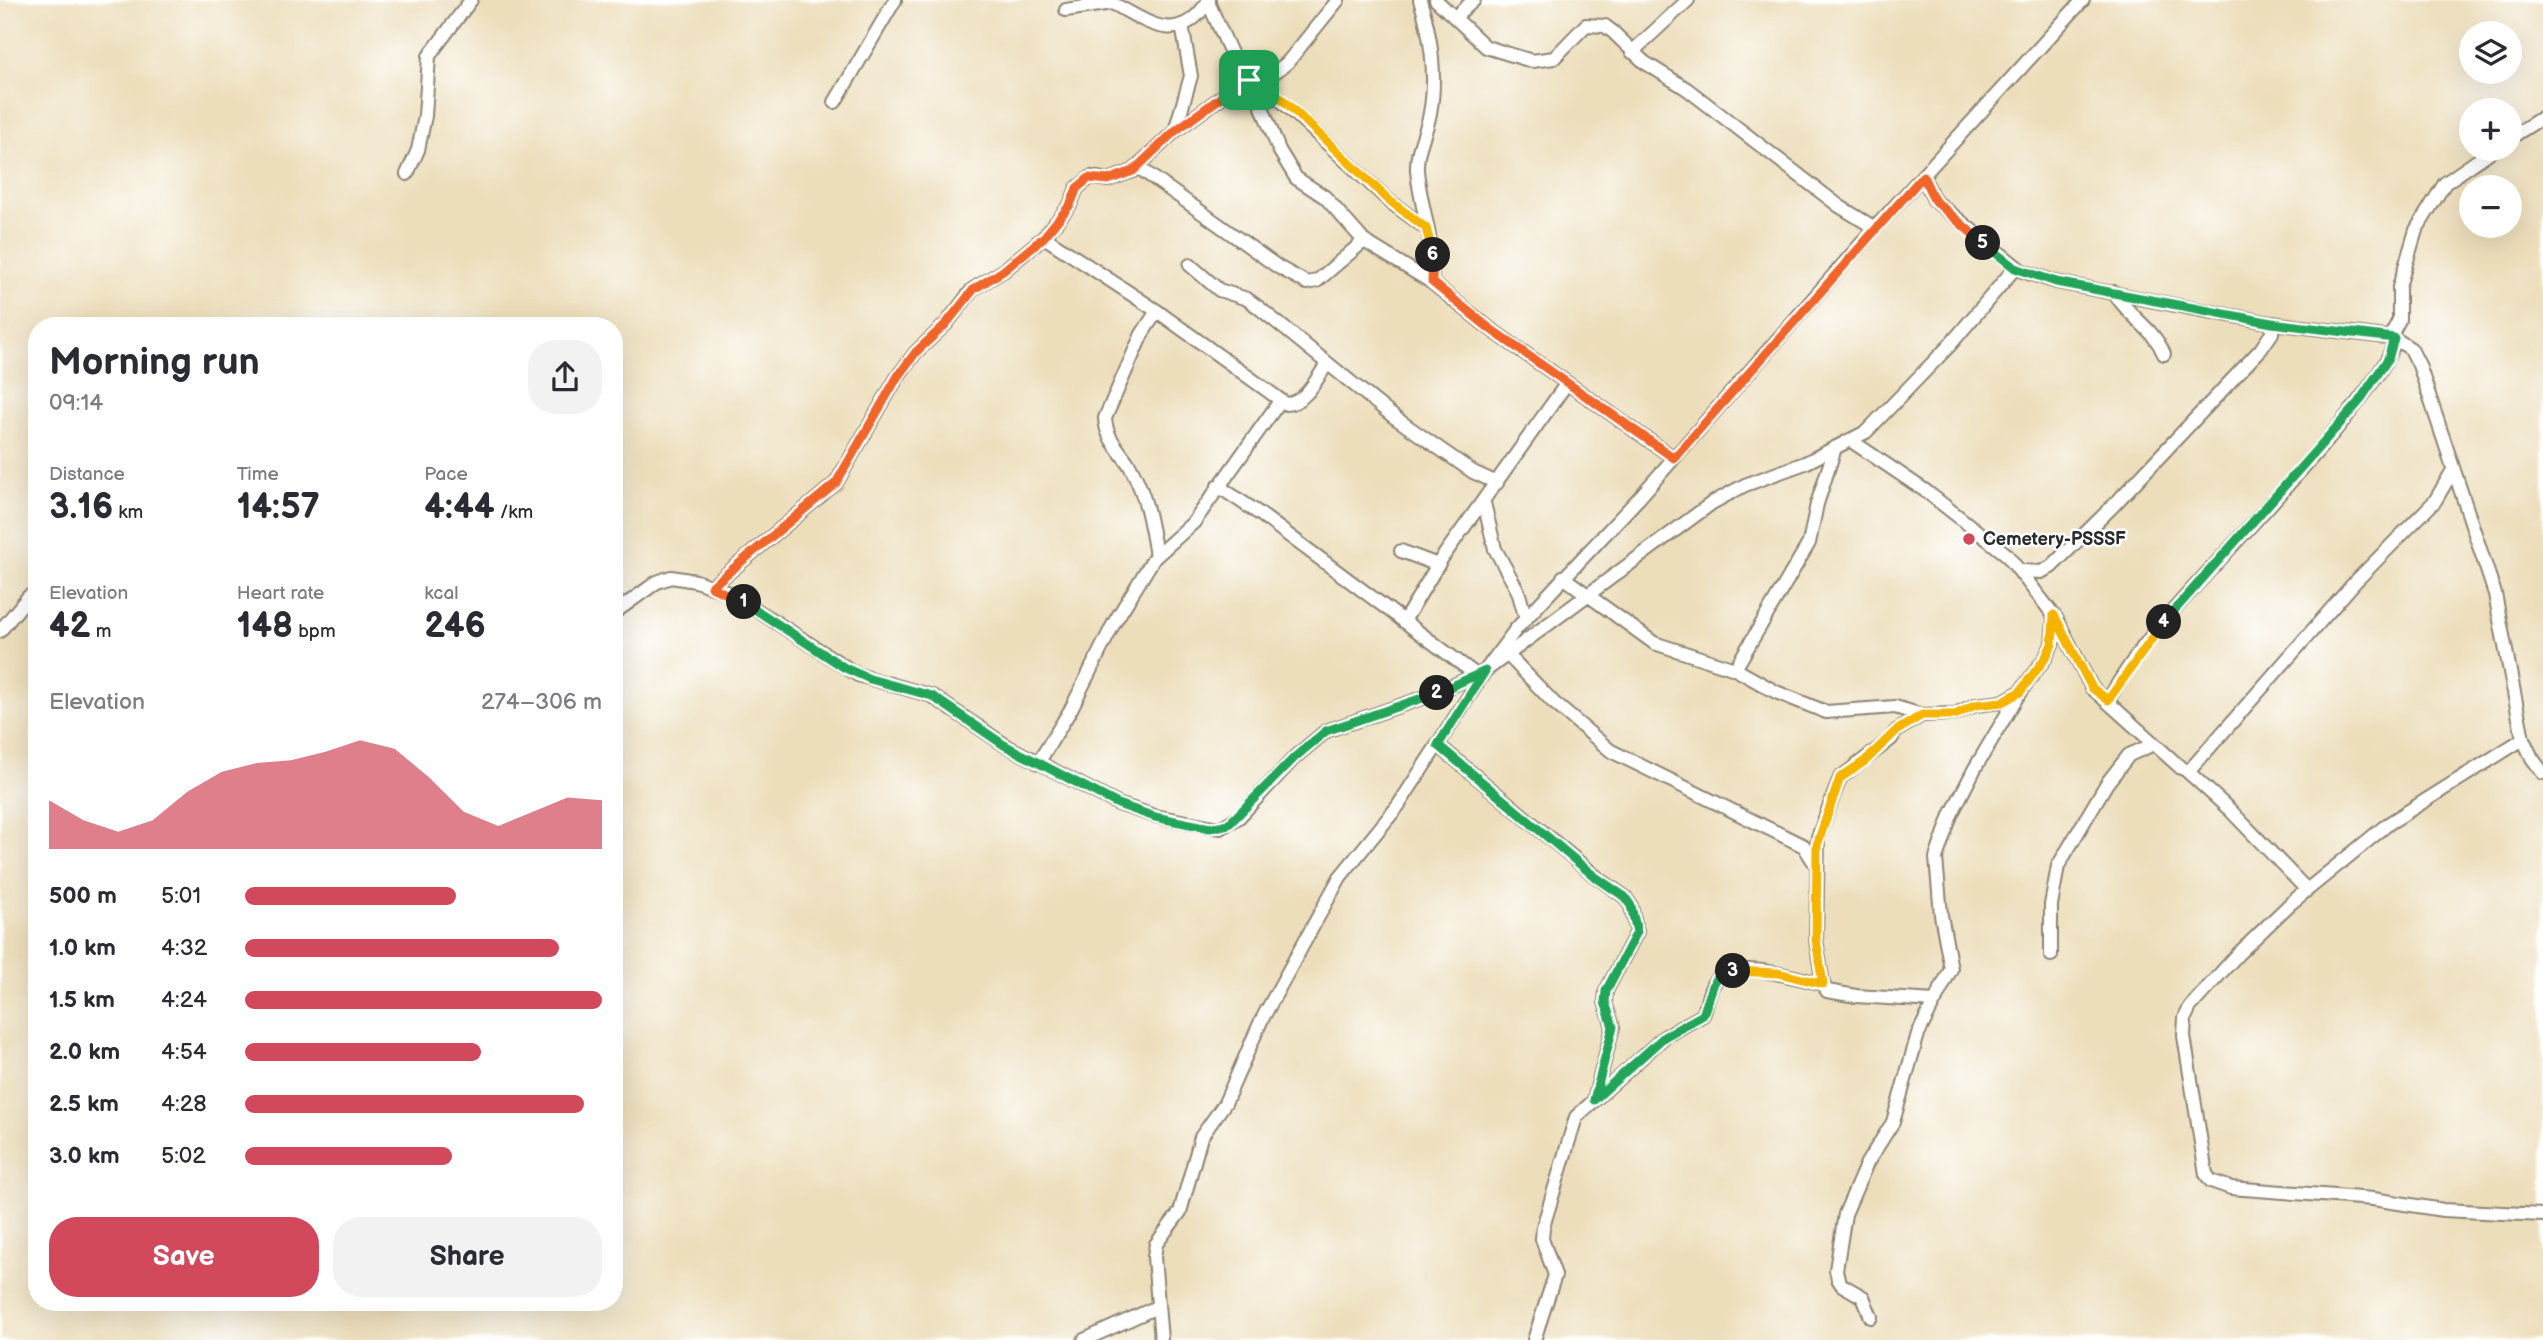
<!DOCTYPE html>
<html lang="en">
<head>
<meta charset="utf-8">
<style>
  body { margin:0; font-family:"Balsamiq Sans",sans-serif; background:#f2f2f3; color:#2b2b33; height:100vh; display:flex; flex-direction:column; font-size:26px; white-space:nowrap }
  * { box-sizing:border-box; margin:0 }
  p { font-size:23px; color:#7c7c81 }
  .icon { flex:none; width:38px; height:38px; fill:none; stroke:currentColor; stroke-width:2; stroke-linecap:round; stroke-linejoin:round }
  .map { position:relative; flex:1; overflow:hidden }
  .sheet { position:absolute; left:28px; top:317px; width:595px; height:994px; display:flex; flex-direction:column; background:#fff; border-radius:28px; box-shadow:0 7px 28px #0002 }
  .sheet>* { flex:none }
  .fabs { position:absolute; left:2459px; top:21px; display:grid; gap:14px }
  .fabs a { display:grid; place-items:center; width:63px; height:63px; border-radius:50%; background:#fff; box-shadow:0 7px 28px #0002; font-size:35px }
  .pin { position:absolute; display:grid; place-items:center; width:60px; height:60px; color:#fff; margin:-30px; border-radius:14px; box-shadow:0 4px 10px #0006 }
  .km { position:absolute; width:35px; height:35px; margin:-18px; border-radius:50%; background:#222; color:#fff; font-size:19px; line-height:35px; text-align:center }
  .round { display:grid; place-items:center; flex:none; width:74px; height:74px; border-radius:28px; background:#f2f2f3 }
  .head { display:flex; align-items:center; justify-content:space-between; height:119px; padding:0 21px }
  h1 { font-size:38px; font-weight:700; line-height:52px }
  .stats { display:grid; grid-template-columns:repeat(3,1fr); gap:10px; height:119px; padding:7px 21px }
  .stats div { display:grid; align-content:center }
  .stats b { font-size:35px; font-weight:700 }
  .stats small { font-size:19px; font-weight:400 }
  .stats p { font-size:19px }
  .chart { height:196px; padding:14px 21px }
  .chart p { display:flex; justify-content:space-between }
  .chart svg { width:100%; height:126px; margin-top:7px; fill:#d1495b; opacity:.7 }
  .button { display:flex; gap:14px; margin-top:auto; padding:14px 21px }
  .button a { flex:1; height:80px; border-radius:28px; background:#d1495b; color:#fff; font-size:28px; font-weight:700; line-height:80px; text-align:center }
  .button a+a { background:#f2f2f3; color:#2b2b33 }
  ul { padding:0 21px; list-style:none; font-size:23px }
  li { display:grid; grid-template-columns:112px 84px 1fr; align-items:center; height:52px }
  li i { height:18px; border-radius:9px; background:#d1495b }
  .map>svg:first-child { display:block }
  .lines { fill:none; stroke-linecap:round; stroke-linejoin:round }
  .minor-casing { stroke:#8c8473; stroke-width:16 }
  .minor { stroke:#fff; stroke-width:12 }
  .split-1-casing { stroke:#fff; stroke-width:14 }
  .split-2-casing { stroke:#fff; stroke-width:14 }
  .split-3-casing { stroke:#fff; stroke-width:14 }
  .split-4-casing { stroke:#fff; stroke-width:14 }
  .split-5-casing { stroke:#fff; stroke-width:14 }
  .split-6-casing { stroke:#fff; stroke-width:14 }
  .split-7-casing { stroke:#fff; stroke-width:14 }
  .split-1 { stroke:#f0652b; stroke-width:9 }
  .split-2 { stroke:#22a559; stroke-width:9 }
  .split-3 { stroke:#22a559; stroke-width:9 }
  .split-4 { stroke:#f5b400; stroke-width:9 }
  .split-5 { stroke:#22a559; stroke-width:9 }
  .split-6 { stroke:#f0652b; stroke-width:9 }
  .split-7 { stroke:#f5b400; stroke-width:9 }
  .poi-dot { fill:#d1495b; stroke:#fff; stroke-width:2.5 }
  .labels { text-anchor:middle; stroke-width:5; stroke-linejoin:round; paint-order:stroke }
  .poi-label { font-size:18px; font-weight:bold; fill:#2b2b2b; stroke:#fff; text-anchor:start }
</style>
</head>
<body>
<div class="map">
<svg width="2543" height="1340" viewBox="0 0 2543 1340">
  <rect width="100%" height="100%" fill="#fff"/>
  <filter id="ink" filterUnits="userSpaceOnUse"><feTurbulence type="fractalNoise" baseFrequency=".0143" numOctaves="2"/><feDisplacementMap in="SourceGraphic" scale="14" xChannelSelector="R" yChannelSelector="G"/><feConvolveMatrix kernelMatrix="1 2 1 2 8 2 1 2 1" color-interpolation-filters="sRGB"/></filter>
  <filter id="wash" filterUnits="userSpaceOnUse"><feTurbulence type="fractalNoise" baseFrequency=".00686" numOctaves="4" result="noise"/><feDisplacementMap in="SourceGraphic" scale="28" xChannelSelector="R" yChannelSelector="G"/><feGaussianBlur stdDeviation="1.57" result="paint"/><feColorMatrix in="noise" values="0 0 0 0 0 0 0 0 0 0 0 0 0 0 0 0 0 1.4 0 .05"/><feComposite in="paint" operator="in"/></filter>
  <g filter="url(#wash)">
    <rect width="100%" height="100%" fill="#eddebb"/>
  </g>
  <g filter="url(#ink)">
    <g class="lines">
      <defs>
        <g id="minor">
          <path d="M 1420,0 C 1431,34 1437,77 1430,113 C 1427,132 1416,149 1417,170 C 1420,207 1437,247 1431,282"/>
          <path d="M 1436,0 L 1486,47 L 1532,61 L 1554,58 L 1586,25 L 1605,26 L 1613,32 L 1644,62 L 1687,89 L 1839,206 L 1875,228"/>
          <path d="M 1208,2 L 1231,53 L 1258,97 L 1279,150 L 1296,178 L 1325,197 L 1364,241 L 1431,282 L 1489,328 L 1674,458"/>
          <path d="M 1066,10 L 1112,3 C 1147,21 1178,49 1209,0"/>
          <path d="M 1455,17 L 1474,0"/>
          <path d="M 1632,52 L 1688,0"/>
          <path d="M 1257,78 L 1389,201 L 1426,228"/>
          <path d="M 835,102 L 895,0"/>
          <path d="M 1175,131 L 1191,76 L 1182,25"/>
          <path d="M 2510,138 L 2543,117"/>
          <path d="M 1138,167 L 1278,267 L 1307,283 L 1317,281 L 1364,241"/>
          <path d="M 407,174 L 418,150 L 425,116 L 429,56 L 471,0"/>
          <path d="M 1923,176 L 1934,200 L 2022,271 L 2056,282 L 2190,308 L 2272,323 L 2394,338 L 2411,349 L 2419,365 L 2495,594 L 2523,739 L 2532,758 L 2543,773"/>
          <path d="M 1044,237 L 1157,311 L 1286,404 C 1305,404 1317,378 1327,364"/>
          <path d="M 1190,265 L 1219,290 L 1247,299 L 1258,307 L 1394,417 L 1473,472 L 1497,483"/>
          <path d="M 2114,292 C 2128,317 2153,327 2164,354"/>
          <path d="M 2390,337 L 2399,320 L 2399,287 L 2416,230 L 2445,183 L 2494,149"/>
          <path d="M 1850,440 L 1927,492 L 2006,554 L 2056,618 L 2092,688 L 2181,768 L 2189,771 L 2355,582 L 2435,501 L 2453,470"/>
          <path d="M 1218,486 L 1260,514 L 1475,674"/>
          <path d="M 1484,503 L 1495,549 L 1518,591 L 1526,619"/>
          <path d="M 1401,551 L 1438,565"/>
          <path d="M 1156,556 C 1151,524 1146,495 1130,466 C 1120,450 1106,439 1105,418 L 1142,334 L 1157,311"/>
          <path d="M 2023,571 L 2041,572 L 2051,567 L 2112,507 L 2261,349 L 2272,333 L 2272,323"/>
          <path d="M 1563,577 L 1654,643 L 1735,669 L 1776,692 L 1826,712 L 1895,707 L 1922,715 L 1955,714 L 1975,705 L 2002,702 L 2020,692"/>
          <path d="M 711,587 L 836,483 L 898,376 L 916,352 L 946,324 L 973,289 L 1003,271 L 1044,237 L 1070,205 L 1077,188 L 1091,177 L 1108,180 L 1133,171 L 1175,131 L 1238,85 L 1275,72 L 1287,63 L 1338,0"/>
          <path d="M 614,613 L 657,582 L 671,577 L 696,581 L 732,594 L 858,675 L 932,696 L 1005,745 L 1118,804 L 1155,816 L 1220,828 L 1239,817 L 1295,757 L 1326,731 L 1434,694 L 1485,671 L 1712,503 L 1745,485 L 1805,463 L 1866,432 L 1949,346 L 2015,268"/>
          <path d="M 1404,621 L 1442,558 L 1567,383"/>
          <path d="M 0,631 L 28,597 L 37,592"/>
          <path d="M 1508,655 L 1553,702 L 1611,751 L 1804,846 L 1814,862"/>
          <path d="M 1735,669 L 1809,543 L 1817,504 L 1835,448"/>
          <path d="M 2108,700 C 2121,678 2136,655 2153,634 C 2191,585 2396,382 2394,338"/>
          <path d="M 1922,715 L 1896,731 L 1891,739 L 1840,778 L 1818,837 L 1816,940 L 1823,984 L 1827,991 L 1856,996 L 1935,1001"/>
          <path d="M 2523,739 L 2388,824 L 2291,903 L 2238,954 L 2190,1007 L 2185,1018 L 2184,1036 L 2206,1174 L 2211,1181 L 2231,1188 L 2373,1199 L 2443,1210 L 2543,1215"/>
          <path d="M 1438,745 L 1594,875 L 1625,897 L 1631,906 L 1637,932 L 1606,991 L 1605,1002 L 1613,1027 L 1594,1100"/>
          <path d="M 1038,763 L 1071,709 L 1114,623 L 1154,558 L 1194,522 L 1280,401"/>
          <path d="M 2187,771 L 2230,810 L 2307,890"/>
          <path d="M 2051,955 L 2051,905 L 2058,866 L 2107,783 L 2129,755 L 2154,744"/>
          <path d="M 1871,1317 L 1863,1297 L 1842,1285 L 1838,1279 L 1836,1270 L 1845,1214 L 1867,1163 L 1893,1122 L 1918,1034 L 1951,969 L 1941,915 L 1936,858 L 1951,815 L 1975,768 L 2020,692 L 2046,657 L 2052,644 L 2054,619"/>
          <path d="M 1084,1340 L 1157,1307"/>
          <path d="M 1161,1340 L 1154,1257 L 1156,1244 L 1180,1212 L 1201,1137 L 1225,1103 L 1261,1021 L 1340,877 L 1398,806 L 1485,671 L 1516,629 L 1639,498 L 1875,228 L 2083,0"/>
          <path d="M 1534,1340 L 1555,1275 L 1542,1239 L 1543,1227 L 1576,1117 L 1664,1037 L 1703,1015 C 1708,1004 1708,988 1717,979 C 1738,959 1797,978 1823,984"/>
        </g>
      </defs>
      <use href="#minor" class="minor-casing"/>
      <use href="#minor" class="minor"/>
    </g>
  </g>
  <g class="lines" filter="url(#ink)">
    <defs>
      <path id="split-1" d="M 744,602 L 711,587 L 836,483 L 898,376 L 916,352 L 946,324 L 974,289 L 1003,271 L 1044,237 L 1070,205 L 1077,188 L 1089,178 L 1108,180 L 1133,171 L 1175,131 L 1238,85 L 1249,80"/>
      <path id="split-2" d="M 744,602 L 845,668 L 870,679 L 932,696 L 1004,745 L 1118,804 L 1155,817 L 1210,828 L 1229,824 L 1295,757 L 1326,731 L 1437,693"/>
      <path id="split-3" d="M 1437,693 L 1485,671 L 1438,745 L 1594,876 L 1625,897 L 1631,906 L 1637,932 L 1606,991 L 1605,1002 L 1613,1027 L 1594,1100 L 1664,1037 L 1703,1015 L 1715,980 L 1733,971"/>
      <path id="split-4" d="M 1733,971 L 1778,973 L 1823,984 L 1816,940 L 1817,845 L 1840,778 L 1865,761 L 1896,731 L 1922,715 L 1955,715 L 1975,705 L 2002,702 L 2020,692 L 2046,657 L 2052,644 L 2054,615 L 2092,688 L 2108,700 L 2164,622"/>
      <path id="split-5" d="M 1983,243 L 2015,268 L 2056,282 L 2272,323 L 2394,338 L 2388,359 L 2358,403 L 2164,622"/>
      <path id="split-6" d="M 1433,255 L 1432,282 L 1489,328 L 1674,458 L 1923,176 L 1934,200 L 1983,243"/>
      <path id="split-7" d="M 1249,80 L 1257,78 L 1267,85 L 1390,201 L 1426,228 L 1433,255"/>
    </defs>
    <use href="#split-1" class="split-1-casing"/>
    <use href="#split-2" class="split-2-casing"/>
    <use href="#split-3" class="split-3-casing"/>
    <use href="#split-4" class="split-4-casing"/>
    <use href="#split-5" class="split-5-casing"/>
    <use href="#split-6" class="split-6-casing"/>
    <use href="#split-7" class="split-7-casing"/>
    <use href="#split-1" class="split-1"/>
    <use href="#split-2" class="split-2"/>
    <use href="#split-3" class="split-3"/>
    <use href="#split-4" class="split-4"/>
    <use href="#split-5" class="split-5"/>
    <use href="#split-6" class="split-6"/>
    <use href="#split-7" class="split-7"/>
  </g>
  <circle class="poi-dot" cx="1969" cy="539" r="7"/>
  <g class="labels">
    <g class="poi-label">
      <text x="1983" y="545">Cemetery-PSSSF</text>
    </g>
  </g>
</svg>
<div class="fabs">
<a><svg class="icon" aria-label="layers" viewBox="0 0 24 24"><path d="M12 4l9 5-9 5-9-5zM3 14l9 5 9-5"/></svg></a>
<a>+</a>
<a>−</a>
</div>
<div class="pin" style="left:1249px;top:80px;background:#1e9e55"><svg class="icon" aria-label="arrive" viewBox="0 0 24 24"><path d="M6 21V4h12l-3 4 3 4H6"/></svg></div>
<b class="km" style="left:744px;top:602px">1</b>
<b class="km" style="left:1437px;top:693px">2</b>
<b class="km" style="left:1733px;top:971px">3</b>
<b class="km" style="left:2164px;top:622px">4</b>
<b class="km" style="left:1983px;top:243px">5</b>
<b class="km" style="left:1433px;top:255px">6</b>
<section class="sheet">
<div class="head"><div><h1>Morning run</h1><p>09:14</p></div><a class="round"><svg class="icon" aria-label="share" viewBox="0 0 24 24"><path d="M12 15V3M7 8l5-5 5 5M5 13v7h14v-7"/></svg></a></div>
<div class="stats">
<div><p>Distance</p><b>3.16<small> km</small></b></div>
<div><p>Time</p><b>14:57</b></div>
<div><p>Pace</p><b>4:44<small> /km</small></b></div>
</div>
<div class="stats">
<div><p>Elevation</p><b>42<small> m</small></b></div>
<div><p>Heart rate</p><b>148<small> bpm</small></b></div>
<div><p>kcal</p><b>246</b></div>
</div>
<div class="chart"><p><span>Elevation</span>274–306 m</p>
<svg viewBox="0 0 160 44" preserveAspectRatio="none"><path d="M0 44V27L10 34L20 38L30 34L40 24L50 17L60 14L70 13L80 10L90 6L100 9L110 19L120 31L130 36L140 31L150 26L160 27V44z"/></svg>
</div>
<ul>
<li><b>500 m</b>5:01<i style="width:59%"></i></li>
<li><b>1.0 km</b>4:32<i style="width:88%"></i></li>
<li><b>1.5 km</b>4:24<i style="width:100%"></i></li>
<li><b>2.0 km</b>4:54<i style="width:66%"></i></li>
<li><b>2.5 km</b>4:28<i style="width:95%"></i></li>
<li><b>3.0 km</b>5:02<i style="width:58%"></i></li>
</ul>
<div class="button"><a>Save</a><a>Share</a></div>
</section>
</div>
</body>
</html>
